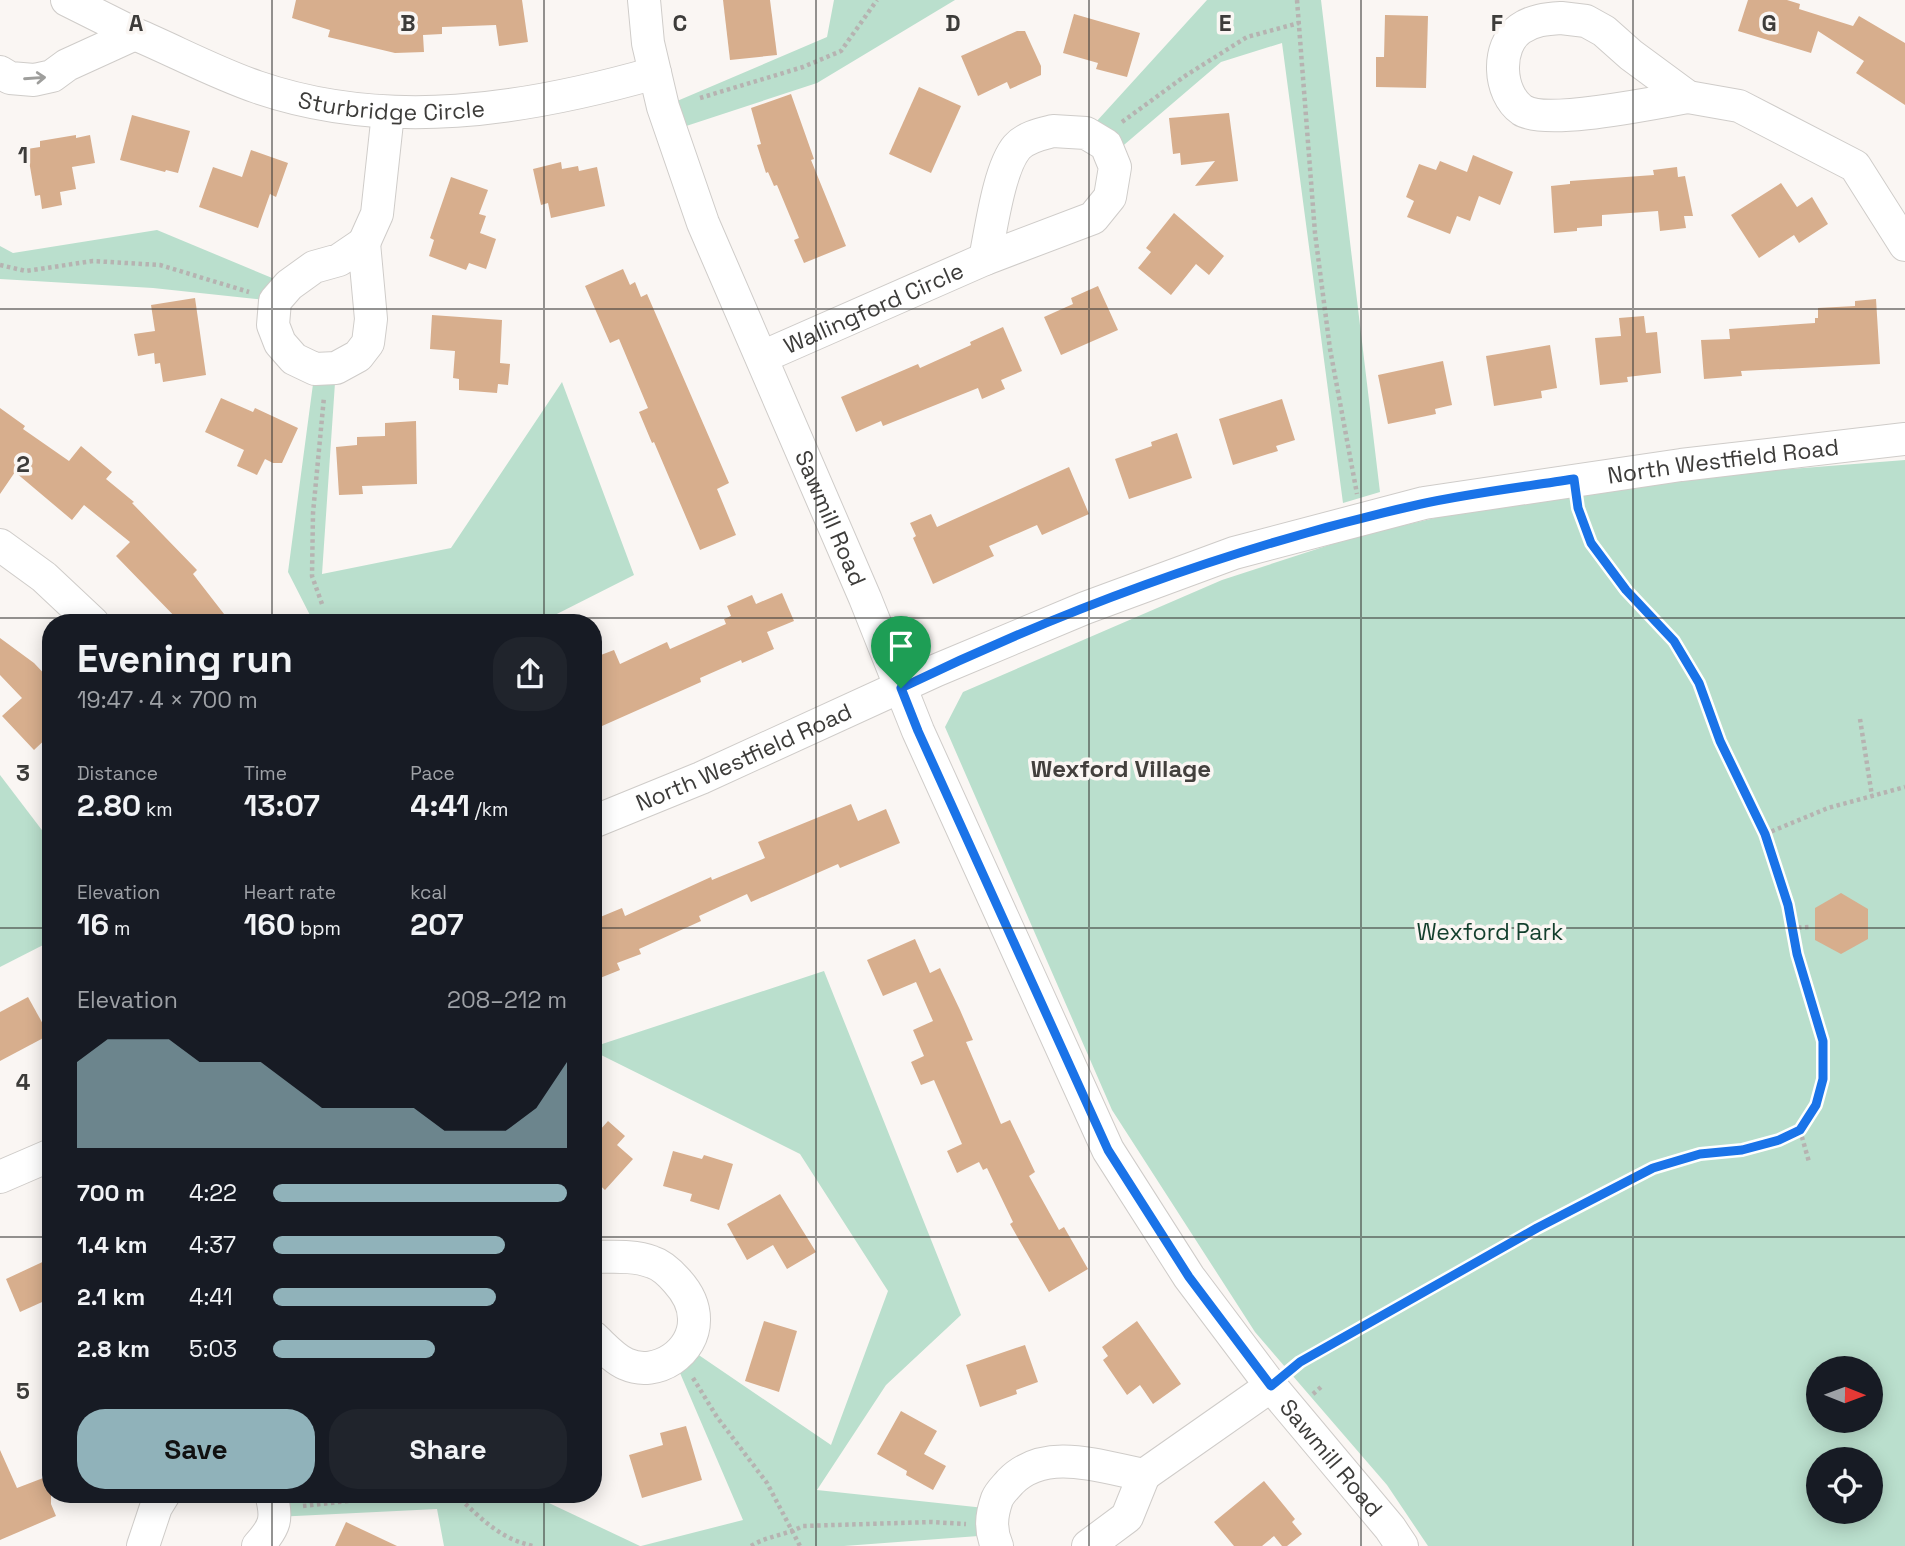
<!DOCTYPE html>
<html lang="en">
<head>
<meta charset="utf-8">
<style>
  body { margin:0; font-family:"Space Grotesk",sans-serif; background:#20242c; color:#f1f3f6; height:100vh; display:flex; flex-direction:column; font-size:26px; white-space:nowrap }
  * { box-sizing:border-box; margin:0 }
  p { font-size:23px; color:#9ea1a6 }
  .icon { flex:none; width:38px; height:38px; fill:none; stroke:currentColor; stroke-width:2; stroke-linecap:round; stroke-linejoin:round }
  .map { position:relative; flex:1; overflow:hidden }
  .sheet { position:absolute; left:42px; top:614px; width:560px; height:889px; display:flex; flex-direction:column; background:#171b24; border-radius:28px; box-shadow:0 4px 18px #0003 }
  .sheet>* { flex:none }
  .needle { width:46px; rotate:91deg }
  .controls { position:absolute; left:1806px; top:1356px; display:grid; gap:14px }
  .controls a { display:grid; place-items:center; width:77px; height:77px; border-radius:50%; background:#171b24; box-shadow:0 4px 18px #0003; font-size:35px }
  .pin { position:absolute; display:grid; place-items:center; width:60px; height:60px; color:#fff; margin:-72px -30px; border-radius:50% 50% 50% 0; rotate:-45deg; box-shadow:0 0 7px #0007 }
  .pin .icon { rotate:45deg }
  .round { display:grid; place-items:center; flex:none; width:74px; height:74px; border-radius:28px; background:#20242c }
  .head { display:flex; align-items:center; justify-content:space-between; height:119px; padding:0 35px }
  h1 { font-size:38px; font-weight:700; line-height:52px }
  .stats { display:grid; grid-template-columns:repeat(3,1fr); gap:10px; height:119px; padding:7px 35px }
  .stats div { display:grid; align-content:center }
  .stats b { font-size:30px; font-weight:700 }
  .stats small { font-size:19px; font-weight:400 }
  .stats p { font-size:19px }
  .chart { height:196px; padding:14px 35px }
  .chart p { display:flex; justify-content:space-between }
  .chart svg { width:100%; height:126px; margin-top:7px; fill:#90b2ba; opacity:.7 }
  .action { display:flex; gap:14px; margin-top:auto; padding:14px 35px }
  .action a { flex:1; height:80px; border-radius:28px; background:#90b2ba; color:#111; font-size:28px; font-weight:700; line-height:80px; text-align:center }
  .action a+a { background:#20242c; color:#f1f3f6 }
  ul { padding:0 35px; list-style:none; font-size:23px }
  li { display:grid; grid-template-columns:112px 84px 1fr; align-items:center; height:52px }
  li i { height:18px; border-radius:9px; background:#90b2ba }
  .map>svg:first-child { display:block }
  .green { fill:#badfcd; fill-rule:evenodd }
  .building { fill:#d7ae8d }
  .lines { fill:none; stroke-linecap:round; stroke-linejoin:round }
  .minor-casing { stroke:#cfccc9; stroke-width:34 }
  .path { stroke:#b6b3b1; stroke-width:4.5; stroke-dasharray:3.5 3.5; stroke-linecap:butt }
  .minor { stroke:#fff; stroke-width:32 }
  .oneway { stroke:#9e9e9c }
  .route-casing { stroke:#fff; stroke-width:14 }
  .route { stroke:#1a73e8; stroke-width:9 }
  .grid { fill:none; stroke:#3d3c3a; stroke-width:2; stroke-opacity:0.55 }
  .labels { text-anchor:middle; stroke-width:7; stroke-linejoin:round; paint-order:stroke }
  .street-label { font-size:23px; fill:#3d3c3a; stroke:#faf6f3 }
  .park-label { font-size:23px; fill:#133f2d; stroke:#faf6f3 }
  .neighbourhood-label { font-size:24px; font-weight:bold; fill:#43403d; stroke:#faf6f3 }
  .grid-label { font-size:23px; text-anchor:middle; font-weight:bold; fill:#3d3c3a; stroke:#faf6f3; stroke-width:7; stroke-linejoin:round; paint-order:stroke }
</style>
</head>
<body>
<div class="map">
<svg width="1905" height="1546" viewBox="0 0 1905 1546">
  <rect width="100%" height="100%" fill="#faf6f3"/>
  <g class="green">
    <path d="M 834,0 L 955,0 L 817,83 L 671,131 L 663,107 L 827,37 Z"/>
    <path d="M 1207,0 L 1321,0 L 1380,492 L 1343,503 L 1282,43 L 1221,62 L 1111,156 L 1086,133 Z"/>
    <path d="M 157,230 L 289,285 L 275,301 L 153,288 L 0,279 L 0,246 L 13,253 Z"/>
    <path d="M 336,368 L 322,574 L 451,548 L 562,382 L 634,575 L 539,623 L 314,623 L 288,572 L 315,369 Z"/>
    <path d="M 1905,460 L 1905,1546 L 1428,1546 L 1387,1485 L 1255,1332 L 1112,1110 L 945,727 L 963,692 L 1222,580 L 1354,537 L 1439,517 L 1688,477 ZM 1818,1368 L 1871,1368 L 1871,1421 L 1818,1421 ZM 1818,1460 L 1871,1460 L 1871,1512 L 1818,1512 Z"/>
    <path d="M 0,775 L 51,842 L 51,941 L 0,967 Z"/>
    <path d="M 824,971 L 961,1315 L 886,1385 L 817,1490 L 994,1509 L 992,1535 L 844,1546 L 641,1546 L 743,1520 L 674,1359 L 684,1345 L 831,1445 L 888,1291 L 800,1154 L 593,1051 L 593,1047 Z"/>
    <path d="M 298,1494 L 532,1495 L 640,1546 L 444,1546 L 437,1509 L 275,1517 L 273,1503 Z"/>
  </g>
  <g class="building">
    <path d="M 296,0 L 522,0 L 528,42 L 499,46 L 496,25 L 442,27 L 442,34 L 423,35 L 424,52 L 395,53 L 328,37 L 330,30 L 292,18 Z"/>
    <path d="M 723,0 L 770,0 L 777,55 L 730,60 Z"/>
    <path d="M 1748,0 L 1787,0 L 1800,4 L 1799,9 L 1853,26 L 1859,16 L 1905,43 L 1905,105 L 1856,73 L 1864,61 L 1818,31 L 1811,53 L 1738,31 Z"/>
    <path d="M 1074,14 L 1140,33 L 1127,77 L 1096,69 L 1098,63 L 1063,53 Z"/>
    <path d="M 1385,15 L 1428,16 L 1426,88 L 1376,87 L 1376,57 L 1384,57 Z"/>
    <path d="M 1017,31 L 1025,31 L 1041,66 L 1041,75 L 1010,89 L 1007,82 L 978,96 L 961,56 Z"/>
    <path d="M 919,87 L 961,106 L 931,173 L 889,154 Z"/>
    <path d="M 791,94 L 814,159 L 811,160 L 846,246 L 804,263 L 794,240 L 799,238 L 777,185 L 774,186 L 768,172 L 766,173 L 757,145 L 761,144 L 751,108 Z"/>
    <path d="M 1229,113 L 1238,181 L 1195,186 L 1215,161 L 1181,165 L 1180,153 L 1173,154 L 1169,118 Z"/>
    <path d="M 132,115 L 190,131 L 178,173 L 166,170 L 165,172 L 120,160 Z"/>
    <path d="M 76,135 L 76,138 L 90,135 L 95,163 L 72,167 L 76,189 L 60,192 L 62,205 L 42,209 L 40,195 L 35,196 L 27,149 L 40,147 L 40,141 Z"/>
    <path d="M 251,150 L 288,163 L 276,197 L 270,194 L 258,228 L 199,207 L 213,167 L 242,177 Z"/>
    <path d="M 1473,155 L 1513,172 L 1500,205 L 1479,196 L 1470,221 L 1457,216 L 1450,234 L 1407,217 L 1414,201 L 1406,197 L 1419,164 L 1436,170 L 1440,161 L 1467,172 Z"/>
    <path d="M 561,162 L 562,169 L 578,166 L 579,171 L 597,167 L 605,206 L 551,218 L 548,203 L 541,205 L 533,169 Z"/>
    <path d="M 1677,167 L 1678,177 L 1685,176 L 1693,216 L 1684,216 L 1686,228 L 1660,231 L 1658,211 L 1602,215 L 1602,226 L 1577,228 L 1577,231 L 1554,233 L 1551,186 L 1570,184 L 1570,181 L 1654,175 L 1653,170 Z"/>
    <path d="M 451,177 L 488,190 L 479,214 L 486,216 L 480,233 L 496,239 L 486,269 L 469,263 L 466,270 L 429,256 L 434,240 L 430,238 Z"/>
    <path d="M 1781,183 L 1797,207 L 1812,197 L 1828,224 L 1799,243 L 1794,235 L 1759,258 L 1731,215 Z"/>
    <path d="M 1174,213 L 1224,256 L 1209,275 L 1196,264 L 1171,295 L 1138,268 L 1151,252 L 1146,248 Z"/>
    <path d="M 623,269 L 630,285 L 635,282 L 641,297 L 647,294 L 729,483 L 717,489 L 736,535 L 700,550 L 654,442 L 652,443 L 639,412 L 648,408 L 619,339 L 610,343 L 585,286 Z"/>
    <path d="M 1098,286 L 1118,330 L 1061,355 L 1044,317 L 1073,304 L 1071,298 Z"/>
    <path d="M 195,298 L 206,375 L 163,382 L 160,363 L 155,364 L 154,353 L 138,356 L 134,334 L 155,331 L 151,305 Z"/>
    <path d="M 1876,299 L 1880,364 L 1741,371 L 1742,376 L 1704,379 L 1701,340 L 1730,339 L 1729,329 L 1815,323 L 1815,318 L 1818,318 L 1818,308 L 1855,306 L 1855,301 Z"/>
    <path d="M 432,315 L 502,320 L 500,363 L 510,364 L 508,385 L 498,384 L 497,393 L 459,390 L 459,379 L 453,378 L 455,351 L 430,349 Z"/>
    <path d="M 1644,316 L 1646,333 L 1657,332 L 1661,373 L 1627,377 L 1628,382 L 1600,385 L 1595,338 L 1621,336 L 1619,318 Z"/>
    <path d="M 1003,327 L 1022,371 L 1001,380 L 1005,389 L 982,399 L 978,388 L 883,426 L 881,421 L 856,432 L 841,397 L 918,364 L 920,368 L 971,345 L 970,342 Z"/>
    <path d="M 1550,345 L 1557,388 L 1541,391 L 1542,398 L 1494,406 L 1486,356 Z"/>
    <path d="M 1443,361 L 1452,405 L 1435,409 L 1436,414 L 1388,424 L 1378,375 Z"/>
    <path d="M 221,398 L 253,412 L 255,408 L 298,428 L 282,463 L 273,463 L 265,459 L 257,475 L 237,466 L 244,450 L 205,432 Z"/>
    <path d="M 1282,399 L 1295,440 L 1276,446 L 1278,451 L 1233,465 L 1219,419 Z"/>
    <path d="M 0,408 L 25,426 L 23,429 L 69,461 L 81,446 L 112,472 L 106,479 L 134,502 L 132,503 L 197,570 L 193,574 L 231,623 L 181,623 L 116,556 L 130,542 L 84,505 L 72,520 L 15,472 L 0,494 Z"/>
    <path d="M 416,421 L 417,484 L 362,486 L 363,494 L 339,495 L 336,447 L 357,445 L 357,437 L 385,436 L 385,423 Z"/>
    <path d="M 1177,433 L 1192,478 L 1129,499 L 1115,459 L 1152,446 L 1151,442 Z"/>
    <path d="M 1069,467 L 1089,514 L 1042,535 L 1037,525 L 989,546 L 994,556 L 933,584 L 913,538 L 916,536 L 910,523 L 931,514 L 937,527 Z"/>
    <path d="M 782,593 L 794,621 L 767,632 L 774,649 L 742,663 L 741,660 L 700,678 L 701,682 L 593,730 L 593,658 L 614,650 L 620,664 L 667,642 L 670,649 L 726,624 L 724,619 L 731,616 L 727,606 L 752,595 L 756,604 Z"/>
    <path d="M 0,638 L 34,663 L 51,681 L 51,734 L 34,750 L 2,716 L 22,698 L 0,675 Z"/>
    <path d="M 851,804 L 858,821 L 886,809 L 900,843 L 840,868 L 838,864 L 751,902 L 747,894 L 699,916 L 701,921 L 639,949 L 641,954 L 617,963 L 620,970 L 600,978 L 593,962 L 593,920 L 622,908 L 625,916 L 711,877 L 712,880 L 765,858 L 758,842 Z"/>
    <path d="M 1841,893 L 1868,909 L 1868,939 L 1841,954 L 1815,940 L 1815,908 Z"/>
    <path d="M 915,939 L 930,973 L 940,968 L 960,1010 L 973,1040 L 966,1042 L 1001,1124 L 1010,1120 L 1035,1172 L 1029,1176 L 1059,1230 L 1064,1227 L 1088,1269 L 1049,1292 L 1010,1224 L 1013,1222 L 987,1168 L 983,1170 L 979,1162 L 957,1173 L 947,1151 L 962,1144 L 934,1080 L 921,1085 L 911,1062 L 924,1056 L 913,1030 L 933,1021 L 916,982 L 883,996 L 867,960 Z"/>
    <path d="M 28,997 L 49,1035 L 0,1061 L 0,1012 Z"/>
    <path d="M 608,1121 L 625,1136 L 617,1145 L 633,1159 L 605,1190 L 593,1179 L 593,1124 L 600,1130 Z"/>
    <path d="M 673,1151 L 702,1159 L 704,1155 L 733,1164 L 719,1210 L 690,1201 L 692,1194 L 663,1186 Z"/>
    <path d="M 780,1194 L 816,1252 L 787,1269 L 773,1245 L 747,1260 L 727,1224 Z"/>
    <path d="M 51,1258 L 51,1298 L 20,1312 L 6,1279 Z"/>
    <path d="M 764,1321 L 797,1331 L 779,1392 L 745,1381 Z"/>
    <path d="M 1137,1321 L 1181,1384 L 1153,1404 L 1140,1385 L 1127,1395 L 1103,1360 L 1108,1356 L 1102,1347 Z"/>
    <path d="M 1025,1345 L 1038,1382 L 1016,1390 L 1017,1394 L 980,1407 L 966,1365 Z"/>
    <path d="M 901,1411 L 937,1431 L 924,1454 L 946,1466 L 933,1490 L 906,1475 L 907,1471 L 877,1454 Z"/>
    <path d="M 686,1426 L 702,1480 L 642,1498 L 629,1455 L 663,1445 L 660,1433 Z"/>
    <path d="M 0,1450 L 17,1488 L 51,1475 L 51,1504 L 56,1516 L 0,1540 Z"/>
    <path d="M 1264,1481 L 1295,1519 L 1292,1522 L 1302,1534 L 1287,1546 L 1282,1546 L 1274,1536 L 1262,1546 L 1234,1546 L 1214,1522 Z"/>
    <path d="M 346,1522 L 397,1546 L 335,1546 Z"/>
  </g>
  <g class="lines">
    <defs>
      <g id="minor">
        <path id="s1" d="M 644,0 L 648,43 L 663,107 L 703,223 L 865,598 L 918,731 L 1108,1150 L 1189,1277 L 1271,1386 L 1390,1528 L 1402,1546"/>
        <path d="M 1561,18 L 1586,21 L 1604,31 L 1631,55 L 1688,97 C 1657,102 1546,126 1522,110 C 1498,93 1496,46 1520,29 C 1533,20 1546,19 1561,18 Z"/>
        <path id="s2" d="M 135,34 C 175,51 216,73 257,87 C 388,132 525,110 655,73"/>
        <path d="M 0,72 L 10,78 L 34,80 L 52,76 L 67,65 L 135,34 L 67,0"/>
        <path d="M 1688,97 L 1739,106 L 1855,166 L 1905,245"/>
        <path d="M 1053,131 L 1086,133 L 1106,145 L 1115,167 L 1110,197 L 1093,218 L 985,259 C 991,230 999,168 1017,147 C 1026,137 1041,134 1053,131 Z"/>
        <path d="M 364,243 L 371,319 L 368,343 L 358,356 L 336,368 L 315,369 L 294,359 L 280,343 L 273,325 L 275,301 L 289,285 L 314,267 L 339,260 Z"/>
        <path d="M 364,243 L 377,214 L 388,113"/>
        <path id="s3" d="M 762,357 L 985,259"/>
        <path d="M 0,545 L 44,577 L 93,623"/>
        <path id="s4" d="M 593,822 L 701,778 L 937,670 L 1085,608 L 1234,553 L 1424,503 L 1681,465 L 1905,439"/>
        <path d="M 0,1177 L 51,1155"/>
        <path d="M 593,1257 C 612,1257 634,1255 652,1262 C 662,1265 670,1273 677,1281 C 687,1292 694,1304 694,1319 C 695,1352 657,1378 626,1364 C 614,1359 603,1346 593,1337"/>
        <path d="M 1144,1475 L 1271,1386"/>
        <path d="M 143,1546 L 156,1507 L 164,1494"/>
        <path d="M 258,1546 C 275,1527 278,1519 271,1494"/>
        <path d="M 997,1546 C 990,1530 991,1516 997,1499 C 1000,1492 1005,1488 1010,1482 C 1045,1446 1101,1467 1144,1475 L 1127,1517 L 1088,1546"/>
      </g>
    </defs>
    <use href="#minor" class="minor-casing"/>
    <g class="path">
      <path d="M 1297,0 L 1315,233 L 1330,349 L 1357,494"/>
      <path d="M 700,98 L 803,67 L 841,51 L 877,0"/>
      <path d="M 1122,122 L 1185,76 L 1247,37 L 1299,23"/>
      <path d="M 0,265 L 26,271 L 93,261 L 160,265 L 249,292"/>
      <path d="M 322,604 L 312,576 L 313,513 L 324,397"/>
      <path d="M 1860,719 L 1872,796"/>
      <path d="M 1765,834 L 1828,808 L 1905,787"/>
      <path d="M 1791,928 L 1809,927"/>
      <path d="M 1800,1130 L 1809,1162"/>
      <path d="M 1293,1368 L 1537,1228 L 1652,1168 L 1700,1154 L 1742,1150 L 1779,1141 L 1800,1130 L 1817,1105 L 1823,1079 L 1823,1041 L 1797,954 L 1788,905 L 1765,834 L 1720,741 L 1699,683 L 1674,641 L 1626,590 L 1590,543 L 1578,508"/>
      <path d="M 693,1378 L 717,1417 L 767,1483 L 800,1546"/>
      <path d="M 1313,1394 L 1321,1387"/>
      <path d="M 455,1494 C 481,1518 498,1538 533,1546"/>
      <path d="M 303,1506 L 411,1494"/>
      <path d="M 751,1546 C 767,1536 786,1535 803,1526 L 931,1522 L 966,1524"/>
    </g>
    <use href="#minor" class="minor"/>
  </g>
  <defs><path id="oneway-shaft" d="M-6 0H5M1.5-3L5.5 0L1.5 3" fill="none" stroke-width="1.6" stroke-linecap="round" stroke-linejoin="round" transform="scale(1.75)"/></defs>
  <use class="oneway" href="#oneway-shaft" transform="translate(35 78) rotate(-4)"/>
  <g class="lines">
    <defs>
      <path id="route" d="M 1574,479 L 1578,508 L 1591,543 L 1626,590 L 1674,641 L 1699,683 L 1720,741 L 1765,834 L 1788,905 L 1797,954 L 1823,1041 L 1823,1079 L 1816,1105 L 1800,1130 L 1779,1140 L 1742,1150 L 1700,1154 L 1653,1168 L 1537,1228 L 1300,1362 L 1271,1386 L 1189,1277 L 1108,1150 L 918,731 L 901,688 C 1066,608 1242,544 1421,504 C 1471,493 1523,487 1574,479 Z"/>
    </defs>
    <use href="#route" class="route-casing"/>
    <use href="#route" class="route"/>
  </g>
  <path class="grid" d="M 272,0 L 272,623M 544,0 L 544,623M 816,0 L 816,1546M 1089,0 L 1089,1546M 1361,0 L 1361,1546M 1633,0 L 1633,1546M 0,309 L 1905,309M 0,618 L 1905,618M 0,928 L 51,928M 593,928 L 1905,928M 0,1237 L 51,1237M 593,1237 L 1905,1237M 272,1494 L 272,1546M 544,1494 L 544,1546"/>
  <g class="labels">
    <g class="street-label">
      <text dy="8" stroke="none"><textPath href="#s2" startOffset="270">Sturbridge Circle</textPath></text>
      <text dy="8" stroke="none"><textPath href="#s3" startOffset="122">Wallingford Circle</textPath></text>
      <text dy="8" stroke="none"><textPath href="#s4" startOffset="1194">North Westfield Road</textPath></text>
      <text dy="8" stroke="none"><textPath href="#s1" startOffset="553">Sawmill Road</textPath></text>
      <text dy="8" stroke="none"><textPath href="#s4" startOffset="164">North Westfield Road</textPath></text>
      <text dy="8" stroke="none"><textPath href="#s1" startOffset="1624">Sawmill Road</textPath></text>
    </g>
    <g class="park-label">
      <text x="1490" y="940">Wexford Park</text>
    </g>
    <g class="neighbourhood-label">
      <text x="1121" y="777">Wexford Village</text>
    </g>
  </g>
  <g class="grid-label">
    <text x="136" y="31">A</text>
    <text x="408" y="31">B</text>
    <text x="680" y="31">C</text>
    <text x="953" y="31">D</text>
    <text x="1225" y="31">E</text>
    <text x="1497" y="31">F</text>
    <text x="1769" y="31">G</text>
    <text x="23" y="163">1</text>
    <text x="23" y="472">2</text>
    <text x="23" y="781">3</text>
    <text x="23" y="1090">4</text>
    <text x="23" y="1399">5</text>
  </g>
</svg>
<div class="controls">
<a><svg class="needle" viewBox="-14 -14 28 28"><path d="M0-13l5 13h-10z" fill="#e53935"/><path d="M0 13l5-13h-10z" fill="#9ea1a6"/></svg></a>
<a><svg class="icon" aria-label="locate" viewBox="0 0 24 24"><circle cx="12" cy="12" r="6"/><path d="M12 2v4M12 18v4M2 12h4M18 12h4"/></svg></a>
</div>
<div class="pin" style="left:901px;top:688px;background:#1e9e55"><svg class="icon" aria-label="arrive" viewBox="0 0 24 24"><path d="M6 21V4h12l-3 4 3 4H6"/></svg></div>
<section class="sheet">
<div class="head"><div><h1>Evening run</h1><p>19:47 · 4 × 700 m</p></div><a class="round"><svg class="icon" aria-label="share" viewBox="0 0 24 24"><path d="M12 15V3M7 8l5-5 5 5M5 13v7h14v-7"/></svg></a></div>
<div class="stats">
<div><p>Distance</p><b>2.80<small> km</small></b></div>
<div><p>Time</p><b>13:07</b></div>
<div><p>Pace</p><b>4:41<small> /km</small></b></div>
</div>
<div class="stats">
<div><p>Elevation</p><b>16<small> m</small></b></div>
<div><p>Heart rate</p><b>160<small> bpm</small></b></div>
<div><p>kcal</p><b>207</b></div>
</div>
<div class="chart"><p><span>Elevation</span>208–212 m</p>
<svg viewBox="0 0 160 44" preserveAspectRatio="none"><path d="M0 44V14L10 6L20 6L30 6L40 14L50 14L60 14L70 22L80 30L90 30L100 30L110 30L120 38L130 38L140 38L150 30L160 14V44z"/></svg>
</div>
<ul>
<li><b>700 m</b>4:22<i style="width:100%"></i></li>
<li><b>1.4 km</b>4:37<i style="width:79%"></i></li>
<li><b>2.1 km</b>4:41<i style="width:76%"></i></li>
<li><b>2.8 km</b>5:03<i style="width:55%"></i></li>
</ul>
<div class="action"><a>Save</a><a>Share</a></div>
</section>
</div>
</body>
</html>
